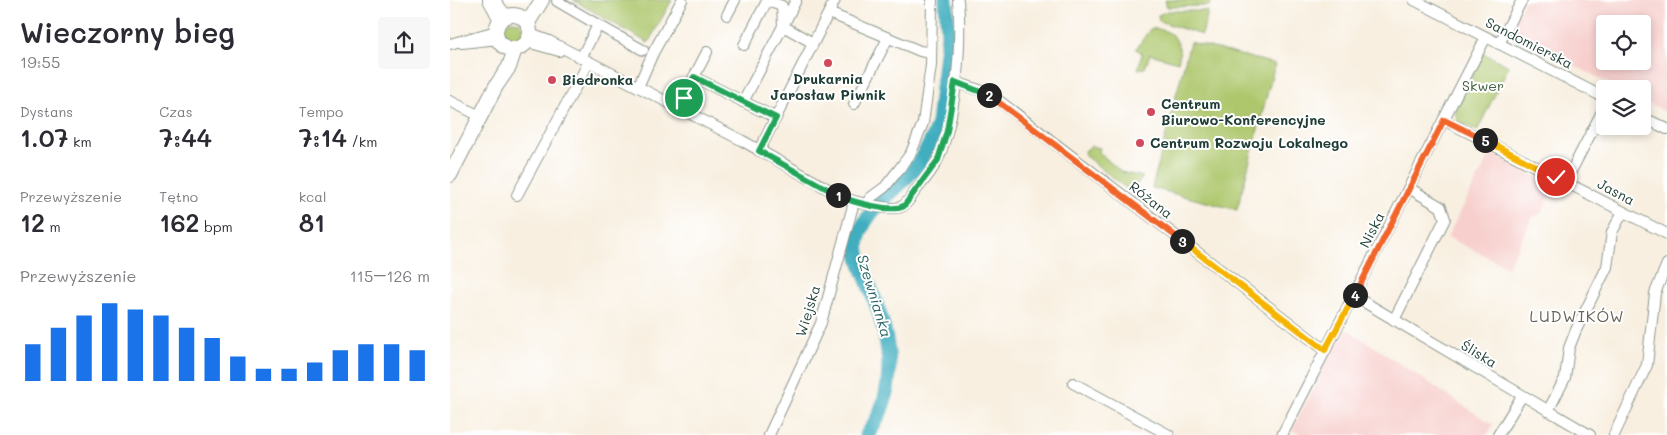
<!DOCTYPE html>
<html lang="pl">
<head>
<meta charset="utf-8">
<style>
  body { margin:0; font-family:Mali,sans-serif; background:#f7f7f7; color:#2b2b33; height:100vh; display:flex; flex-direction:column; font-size:19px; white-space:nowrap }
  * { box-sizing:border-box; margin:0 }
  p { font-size:16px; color:#7c7c81 }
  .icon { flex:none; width:28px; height:28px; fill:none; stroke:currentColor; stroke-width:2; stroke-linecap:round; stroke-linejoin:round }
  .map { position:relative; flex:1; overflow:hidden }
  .drawer { display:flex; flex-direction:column; background:#fff; width:450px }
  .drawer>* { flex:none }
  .tools { position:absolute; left:1146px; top:15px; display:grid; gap:10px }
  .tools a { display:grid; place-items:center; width:55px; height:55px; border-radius:5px; background:#fff; box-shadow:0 2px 8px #0003; font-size:25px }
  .pin { position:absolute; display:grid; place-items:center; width:42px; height:42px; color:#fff; margin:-21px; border:2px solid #fff; border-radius:50%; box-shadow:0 1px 5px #0007 }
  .km { position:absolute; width:25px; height:25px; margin:-12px; border-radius:50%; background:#222; color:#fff; font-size:14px; line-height:25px; text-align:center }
  .round { display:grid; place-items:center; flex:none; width:52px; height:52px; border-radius:5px; background:#f7f7f7 }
  .overview { display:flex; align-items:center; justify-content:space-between; height:85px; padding:0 20px }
  h1 { font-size:28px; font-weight:600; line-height:38px }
  .stats { display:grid; grid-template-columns:repeat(3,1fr); gap:8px; height:85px; padding:5px 20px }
  .stats div { display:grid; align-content:center }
  .stats b { font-size:25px; font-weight:600 }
  .stats small { font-size:14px; font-weight:400 }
  .stats p { font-size:14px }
  .chart { height:140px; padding:10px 20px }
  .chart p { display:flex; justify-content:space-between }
  .chart svg { width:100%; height:90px; margin-top:5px; stroke:#1a73e8; stroke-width:6 }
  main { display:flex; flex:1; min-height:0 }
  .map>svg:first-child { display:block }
  .built { fill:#f7d0ce; fill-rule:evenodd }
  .green { fill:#aec76d; stroke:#668250 }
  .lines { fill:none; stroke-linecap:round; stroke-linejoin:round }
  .river { stroke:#41aebf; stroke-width:15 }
  .minor-casing { stroke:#8c968a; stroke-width:12 }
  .major-casing { stroke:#8c968a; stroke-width:16 }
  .minor { stroke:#fff; stroke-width:10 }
  .major { stroke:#fff; stroke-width:14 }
  .split-1-casing { stroke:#fff; stroke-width:10 }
  .split-2-casing { stroke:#fff; stroke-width:10 }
  .split-3-casing { stroke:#fff; stroke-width:10 }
  .split-4-casing { stroke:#fff; stroke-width:10 }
  .split-5-casing { stroke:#fff; stroke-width:10 }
  .split-6-casing { stroke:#fff; stroke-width:10 }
  .split-1 { stroke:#22a559; stroke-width:6 }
  .split-2 { stroke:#22a559; stroke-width:6 }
  .split-3 { stroke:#f0652b; stroke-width:6 }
  .split-4 { stroke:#f5b400; stroke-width:6 }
  .split-5 { stroke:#f0652b; stroke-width:6 }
  .split-6 { stroke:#f5b400; stroke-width:6 }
  .poi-dot { fill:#d1495b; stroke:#fff; stroke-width:2 }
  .labels { text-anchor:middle; stroke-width:4; stroke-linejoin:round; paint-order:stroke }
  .street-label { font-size:14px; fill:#1f3d34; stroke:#fff }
  .poi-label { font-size:14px; font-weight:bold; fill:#1f3d34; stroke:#fff; text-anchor:start }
  .park-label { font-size:14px; fill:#436042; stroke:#fff }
  .water-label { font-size:15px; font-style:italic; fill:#2b6565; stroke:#fff }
  .quarter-label { font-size:16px; letter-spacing:1px; fill:#69645b; stroke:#fff }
</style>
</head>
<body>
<main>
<section class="drawer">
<div class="overview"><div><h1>Wieczorny bieg</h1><p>19:55</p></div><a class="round"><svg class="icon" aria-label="share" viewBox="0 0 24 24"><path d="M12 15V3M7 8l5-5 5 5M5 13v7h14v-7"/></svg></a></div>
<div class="stats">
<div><p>Dystans</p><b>1.07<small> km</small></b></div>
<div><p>Czas</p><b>7:44</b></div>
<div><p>Tempo</p><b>7:14<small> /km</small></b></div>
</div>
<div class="stats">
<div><p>Przewyższenie</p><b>12<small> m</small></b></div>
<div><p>Tętno</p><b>162<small> bpm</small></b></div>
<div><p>kcal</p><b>81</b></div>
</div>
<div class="chart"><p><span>Przewyższenie</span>115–126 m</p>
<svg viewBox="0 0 160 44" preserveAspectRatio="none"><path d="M5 44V26M15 44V18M25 44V12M35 44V6M45 44V9M55 44V12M65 44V18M75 44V23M85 44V32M95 44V38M105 44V38M115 44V35M125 44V29M135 44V26M145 44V26M155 44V29"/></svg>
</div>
</section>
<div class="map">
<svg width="1217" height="435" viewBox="0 0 1217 435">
  <rect width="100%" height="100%" fill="#fff"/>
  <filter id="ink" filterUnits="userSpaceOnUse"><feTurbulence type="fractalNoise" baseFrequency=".02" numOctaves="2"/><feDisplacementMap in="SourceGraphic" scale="10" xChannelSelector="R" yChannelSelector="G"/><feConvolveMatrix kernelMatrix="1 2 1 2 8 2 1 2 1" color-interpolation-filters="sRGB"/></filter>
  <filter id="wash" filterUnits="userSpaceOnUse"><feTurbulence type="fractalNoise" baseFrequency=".0096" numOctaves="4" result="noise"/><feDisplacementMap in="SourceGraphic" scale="20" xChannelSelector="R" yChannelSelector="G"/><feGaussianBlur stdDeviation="1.12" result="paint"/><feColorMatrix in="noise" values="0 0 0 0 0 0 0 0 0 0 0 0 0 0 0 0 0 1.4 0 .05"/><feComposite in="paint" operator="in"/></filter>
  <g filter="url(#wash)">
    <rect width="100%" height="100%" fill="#f8efe0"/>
    <g class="built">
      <path d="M 1075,0 L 1217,0 L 1217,113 L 1193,100 L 1192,89 L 1170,89 L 1059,32 ZM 1155,24 L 1192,24 L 1192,61 L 1155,61 Z"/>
      <path d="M 1041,153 L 1104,185 L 1092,213 L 1082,218 L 1058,267 L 997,237 Z"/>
      <path d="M 894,327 L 1043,425 L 1037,435 L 853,435 L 842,430 Z"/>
    </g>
    <g class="green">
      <path d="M 123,0 L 222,0 L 198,43 Z"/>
      <path d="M 715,0 L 761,0 L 759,6 L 717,7 Z"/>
      <path d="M 718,11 L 758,11 L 752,35 L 709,21 L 708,15 Z"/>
      <circle cx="63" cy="32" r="11"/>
      <path d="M 700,29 C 721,27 734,42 728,62 L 700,54 L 695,68 L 688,69 L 692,53 L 686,49 Z"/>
      <path d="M 740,42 L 825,64 L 787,210 L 702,188 Z"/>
      <path d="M 1033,53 L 1059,66 L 1027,131 L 1008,121 L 1005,113 Z"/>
      <path d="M 641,146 L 650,148 L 649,152 L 671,172 L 693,177 L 681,192 L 634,155 L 635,151 Z"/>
    </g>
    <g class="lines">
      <path class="river" d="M 417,435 C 451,389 440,336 420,288 C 415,273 405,256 408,240 C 414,210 445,192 463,170 C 475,155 483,140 488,123 L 498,35 L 496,0"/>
    </g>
  </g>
  <g filter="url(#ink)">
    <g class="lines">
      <defs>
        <g id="minor">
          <path d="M 38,0 L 50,22"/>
          <path d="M 45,0 L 57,16"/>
          <path d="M 346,0 L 333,26 L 363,43"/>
          <path d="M 964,0 L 1155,98"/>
          <path d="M 107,1 L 148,25"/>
          <path d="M 379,13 L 470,51 L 481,53"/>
          <path d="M 277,15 L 285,0"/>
          <path d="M 80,34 L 99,41 L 291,140 L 394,198 C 405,202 440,211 451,207 C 457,205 462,195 466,190 C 474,181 483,170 488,159 C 506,117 512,46 508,0"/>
          <path d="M 77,42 L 109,51"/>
          <path d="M 12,43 L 48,39"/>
          <path d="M 0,44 L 46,31"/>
          <path d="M 1049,44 L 1072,0"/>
          <path d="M 257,52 L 244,77 L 326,118"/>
          <path d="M 131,58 L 148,25 L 193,50"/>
          <path d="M 505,82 L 532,91 L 548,100 L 875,350"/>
          <path d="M 188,87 L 203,53 L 232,0"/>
          <path d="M 234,97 L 244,77"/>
          <path d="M 0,101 L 30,116"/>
          <path d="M 293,102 L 333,26 L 332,6 L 317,1 L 294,45"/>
          <path d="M 404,104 L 438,38"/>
          <path d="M 1192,117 L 1217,129"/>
          <path d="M 994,120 L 1217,234"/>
          <path d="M 309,151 L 385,0"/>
          <path d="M 1116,181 L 1155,106"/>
          <path d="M 67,195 L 139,62"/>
          <path d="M 417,204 L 420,198 L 435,187 L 450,168 L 461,153 L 473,123 L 481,65 L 482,0"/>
          <path d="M 904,296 L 1140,435"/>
          <path d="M 944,320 L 995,219 L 991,207 L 959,188"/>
          <path d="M 623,383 L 719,435"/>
          <path d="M 1098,411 L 1115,378 L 1119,348 L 1126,330 L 1157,267 L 1162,232 L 1173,212"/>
          <path d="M 319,435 L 371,323 L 404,202"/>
          <path d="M 832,435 L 1036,37"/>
          <path d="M 1048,435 L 1072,396"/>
          <path d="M 1164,435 L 1197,365 L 1205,293 L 1217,264"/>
        </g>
        <g id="major">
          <circle cx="63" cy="32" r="17"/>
          <path d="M 77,24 L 92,0"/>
          <path d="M 0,175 L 46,86 L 59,67 L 65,49"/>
        </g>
      </defs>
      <use href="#minor" class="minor-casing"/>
      <use href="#major" class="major-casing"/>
      <use href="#minor" class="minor"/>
      <use href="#major" class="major"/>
    </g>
  </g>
  <g class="lines" filter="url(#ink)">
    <defs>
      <path id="split-1" d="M 234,98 L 244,77 L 326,118 L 309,151 L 388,195"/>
      <path id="split-2" d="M 388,195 C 401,202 441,213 454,206 L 488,160 L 497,131 L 505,82 L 539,95"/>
      <path id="split-3" d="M 539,95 L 732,241"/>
      <path id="split-4" d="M 732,241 L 875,350 L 905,295"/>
      <path id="split-5" d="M 905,295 L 994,120 L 1035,140"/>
      <path id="split-6" d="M 1035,140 L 1106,177"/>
    </defs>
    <use href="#split-1" class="split-1-casing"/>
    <use href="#split-2" class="split-2-casing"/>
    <use href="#split-3" class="split-3-casing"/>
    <use href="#split-4" class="split-4-casing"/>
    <use href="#split-5" class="split-5-casing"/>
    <use href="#split-6" class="split-6-casing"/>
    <use href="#split-1" class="split-1"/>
    <use href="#split-2" class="split-2"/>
    <use href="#split-3" class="split-3"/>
    <use href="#split-4" class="split-4"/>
    <use href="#split-5" class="split-5"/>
    <use href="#split-6" class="split-6"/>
  </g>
  <g class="poi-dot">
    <circle cx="378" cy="63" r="5"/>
    <circle cx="102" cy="80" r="5"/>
    <circle cx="701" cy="112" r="5"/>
    <circle cx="690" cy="143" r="5"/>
  </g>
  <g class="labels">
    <g class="street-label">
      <text transform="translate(1079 43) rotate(27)" y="5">Sandomierska</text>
      <text transform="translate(1166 192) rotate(28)" y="5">Jasna</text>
      <text transform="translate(701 200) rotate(38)" y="5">Różana</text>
      <text transform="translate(922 230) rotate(-63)" y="5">Niska</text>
      <text transform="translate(358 311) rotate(-73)" y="5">Wiejska</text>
      <text transform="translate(1029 354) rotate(31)" y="5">Śliska</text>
    </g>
    <g class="poi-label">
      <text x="378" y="84" text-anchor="middle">Drukarnia<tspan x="378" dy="16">Jarosław Piwnik</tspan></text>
      <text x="112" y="85">Biedronka</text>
      <text x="711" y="109">Centrum<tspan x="711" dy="16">Biurowo-Konferencyjne</tspan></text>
      <text x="700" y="148">Centrum Rozwoju Lokalnego</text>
    </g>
    <g class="park-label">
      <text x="1033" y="91">Skwer</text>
    </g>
    <g class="water-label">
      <text transform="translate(424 296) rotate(73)" y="5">Szewnianka</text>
    </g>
    <g class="quarter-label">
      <text x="1127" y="322">LUDWIKÓW</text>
    </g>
  </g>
</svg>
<div class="tools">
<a><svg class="icon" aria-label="locate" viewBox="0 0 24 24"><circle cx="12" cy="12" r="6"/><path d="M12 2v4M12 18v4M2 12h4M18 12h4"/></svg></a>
<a><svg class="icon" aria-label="layers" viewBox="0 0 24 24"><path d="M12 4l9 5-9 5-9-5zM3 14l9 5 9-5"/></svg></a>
</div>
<div class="pin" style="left:234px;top:98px;background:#1e9e55"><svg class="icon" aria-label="arrive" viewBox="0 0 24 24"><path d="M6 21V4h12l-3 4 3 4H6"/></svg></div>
<div class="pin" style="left:1106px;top:177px;background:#d93025"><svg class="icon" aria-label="check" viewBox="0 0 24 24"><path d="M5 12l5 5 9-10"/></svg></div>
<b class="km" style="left:388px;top:195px">1</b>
<b class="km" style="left:539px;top:95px">2</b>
<b class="km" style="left:732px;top:241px">3</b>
<b class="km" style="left:905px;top:295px">4</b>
<b class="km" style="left:1035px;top:140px">5</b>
</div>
</main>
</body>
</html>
